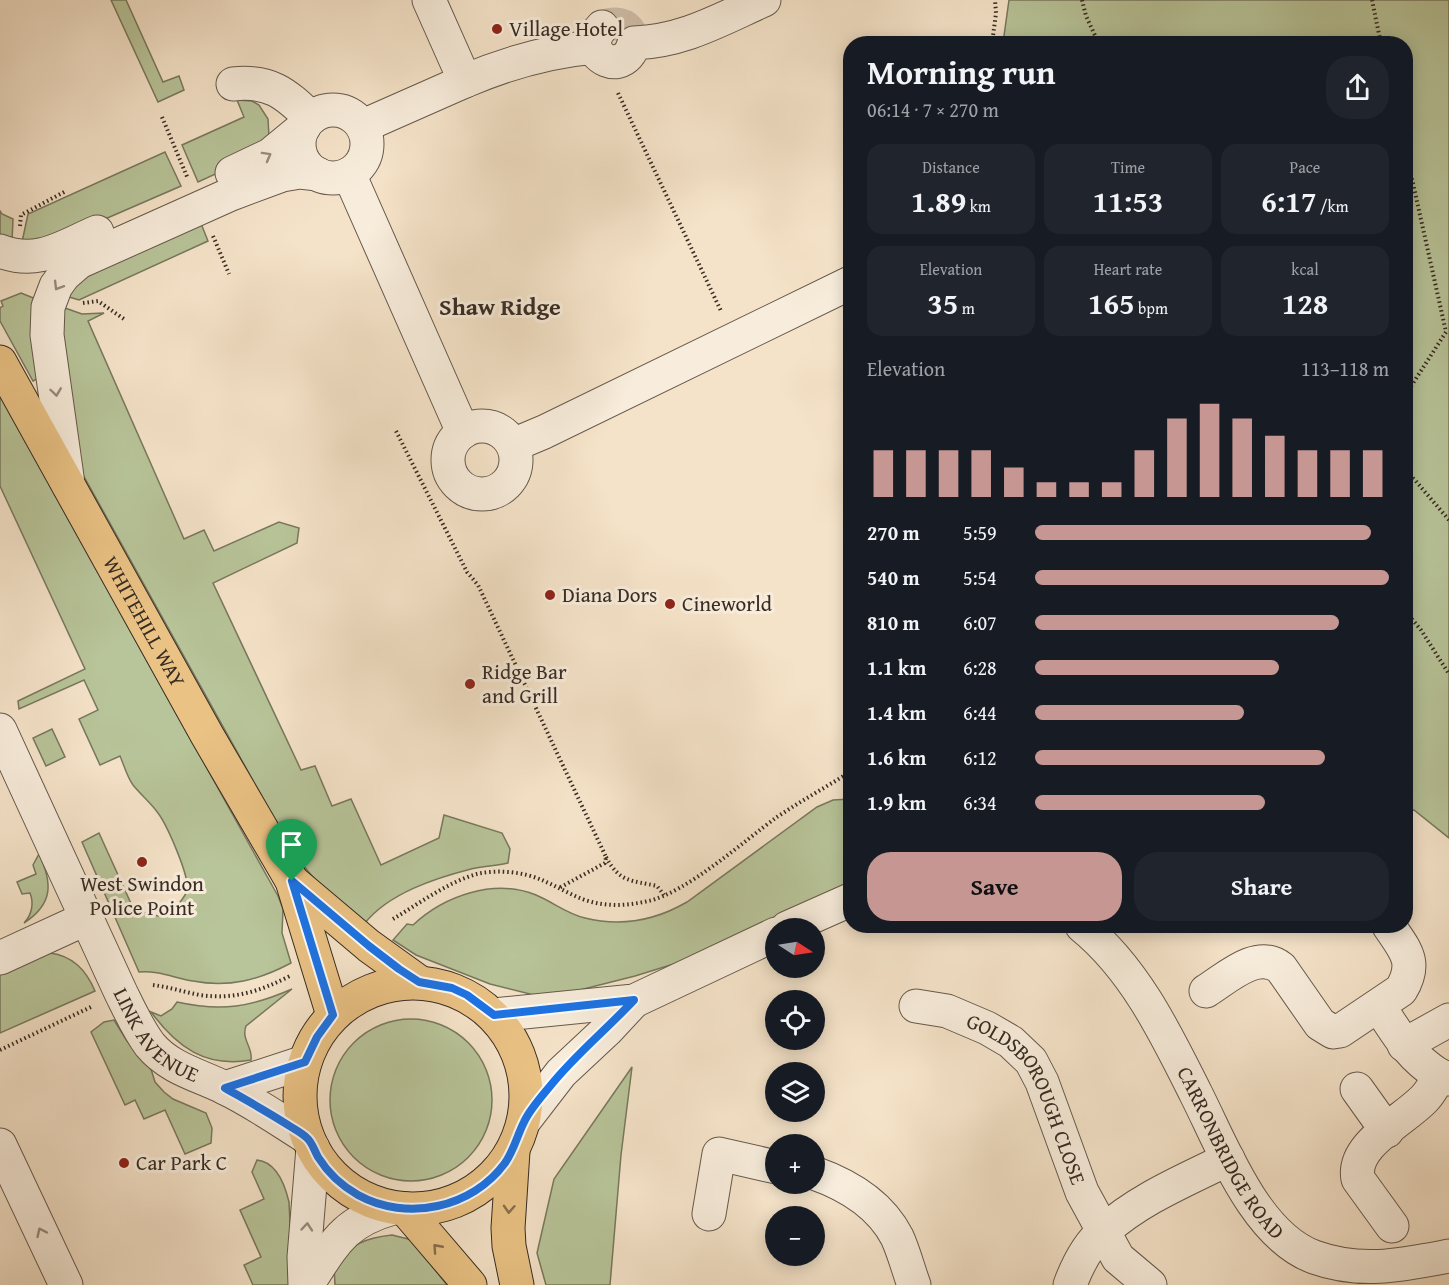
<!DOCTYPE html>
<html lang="en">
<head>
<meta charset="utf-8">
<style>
  body { margin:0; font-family:"Gentium Book Plus",serif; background:#20242c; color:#f1f3f6; height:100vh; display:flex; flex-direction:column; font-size:22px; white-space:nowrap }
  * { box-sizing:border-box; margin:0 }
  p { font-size:20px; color:#9ea1a6 }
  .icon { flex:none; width:33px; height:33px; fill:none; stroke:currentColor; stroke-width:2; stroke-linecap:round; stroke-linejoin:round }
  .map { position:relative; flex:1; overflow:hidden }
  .drawer { position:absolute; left:843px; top:36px; width:570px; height:897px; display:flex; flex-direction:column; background:#171b24; border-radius:24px; box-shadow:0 3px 15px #0003 }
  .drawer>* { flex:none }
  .needle { width:39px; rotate:102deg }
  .controls { position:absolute; left:765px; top:918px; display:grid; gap:12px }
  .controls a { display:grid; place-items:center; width:60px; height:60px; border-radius:50%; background:#171b24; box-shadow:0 3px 15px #0003; font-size:30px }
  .pin { position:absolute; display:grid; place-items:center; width:51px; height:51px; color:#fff; margin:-62px -26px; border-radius:50% 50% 50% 0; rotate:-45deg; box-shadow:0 0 6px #0007 }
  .pin .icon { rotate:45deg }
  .round { display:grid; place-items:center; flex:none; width:63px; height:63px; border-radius:24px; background:#20242c }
  .headline { display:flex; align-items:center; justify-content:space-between; height:102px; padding:0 24px }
  h1 { font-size:33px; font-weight:700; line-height:45px }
  .metrics { display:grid; grid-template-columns:repeat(3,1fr); gap:9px; height:102px; padding:6px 24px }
  .metrics div { display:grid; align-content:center; border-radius:15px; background:#20242c; text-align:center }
  .metrics b { font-size:30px; font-weight:700 }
  .metrics small { font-size:16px; font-weight:400 }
  .metrics p { font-size:16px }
  .chart { height:168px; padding:12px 24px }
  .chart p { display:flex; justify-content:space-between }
  .chart svg { width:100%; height:108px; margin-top:6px; stroke:#c59692; stroke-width:6 }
  .button { display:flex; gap:12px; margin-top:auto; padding:12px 24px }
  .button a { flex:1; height:69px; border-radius:24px; background:#c59692; color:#111; font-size:24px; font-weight:700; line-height:69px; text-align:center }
  .button a+a { background:#20242c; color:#f1f3f6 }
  ul { padding:0 24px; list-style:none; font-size:20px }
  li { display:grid; grid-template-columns:96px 72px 1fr; align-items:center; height:45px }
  li i { height:15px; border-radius:8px; background:#c59692 }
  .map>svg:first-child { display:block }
  .green { fill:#b8c499; stroke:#78785e; stroke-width:1.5 }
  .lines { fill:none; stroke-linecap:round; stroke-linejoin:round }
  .minor-tunnel { stroke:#cfbea8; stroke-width:33; stroke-dasharray:33 16; stroke-linecap:butt }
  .minor-casing { stroke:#66594c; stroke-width:35 }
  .major-casing { stroke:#372b23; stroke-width:35 }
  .path { stroke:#372b23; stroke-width:4; stroke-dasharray:1.5 3; stroke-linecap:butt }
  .minor { stroke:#f8eddc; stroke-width:33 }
  .major { stroke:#eac284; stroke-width:33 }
  .oneway { stroke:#988c80 }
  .oneway2 { stroke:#886f4f }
  .route-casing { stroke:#fff; stroke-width:12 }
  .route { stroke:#1a73e8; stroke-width:8 }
  .poi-dot { fill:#8f2418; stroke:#f8eddc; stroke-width:2 }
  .labels { text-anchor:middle; stroke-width:6; stroke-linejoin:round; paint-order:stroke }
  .poi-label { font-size:21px; fill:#372b23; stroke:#f8eddc; text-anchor:start }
  .street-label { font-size:21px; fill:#372b23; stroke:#f8eddc }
  .quarter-label { font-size:24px; font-weight:bold; fill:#372b23; stroke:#f8eddc }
</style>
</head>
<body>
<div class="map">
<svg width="1449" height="1285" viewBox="0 0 1449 1285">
  <rect width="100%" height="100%" fill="#f5e3c9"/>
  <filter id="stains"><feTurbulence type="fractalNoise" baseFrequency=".00333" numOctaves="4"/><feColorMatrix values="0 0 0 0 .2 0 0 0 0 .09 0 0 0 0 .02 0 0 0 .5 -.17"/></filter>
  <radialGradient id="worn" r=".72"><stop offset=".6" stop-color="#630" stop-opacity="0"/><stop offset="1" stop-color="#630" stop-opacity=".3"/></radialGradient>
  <g class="green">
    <path d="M 111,0 L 126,0 L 163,82 L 179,76 L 184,90 L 158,102 Z"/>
    <path d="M 1009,0 L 1449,0 L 1449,838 L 1414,810 L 1406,811 L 1406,44 L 1003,43 Z"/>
    <path d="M 237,100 L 252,101 L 259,105 L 268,119 L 269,137 L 257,155 L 198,182 L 182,145 L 244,117 Z"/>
    <path d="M 165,152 L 181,186 L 59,239 L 22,242 L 28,214 Z"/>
    <path d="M 0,211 L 2,214 L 13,219 L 12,242 L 0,239 Z"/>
    <path d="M 200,221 L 208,241 L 79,300 L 69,297 L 73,289 L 87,274 Z"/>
    <path d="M 21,293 L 36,299 L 41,377 L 33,381 L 0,321 L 0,308 L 3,306 L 1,301 Z"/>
    <path d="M 65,308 L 82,314 L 104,313 L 88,321 L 184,539 L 204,530 L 214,551 L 279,522 L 299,528 L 297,543 L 213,583 L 301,770 L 315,766 L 332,806 L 351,799 L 381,865 L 439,838 L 444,815 L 502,833 L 510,849 L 508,863 C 496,866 483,866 471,869 C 436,878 389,893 365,923 L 319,884 L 295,856 L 82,473 L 59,348 L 62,316 Z"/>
    <path d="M 0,396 L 278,896 L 283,909 L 282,933 L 291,963 C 259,980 229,988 193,981 C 174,978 158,970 139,972 L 82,842 L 99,833 L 134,910 C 146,913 161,920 173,913 C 177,903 185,899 187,890 C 190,877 167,825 158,813 C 151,803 141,795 133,785 C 127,777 124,765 120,756 L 100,765 L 79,719 L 98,710 L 84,680 L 19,709 L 18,701 L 85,669 L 0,486 Z"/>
    <path d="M 52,729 L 65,757 L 46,766 L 33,738 Z"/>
    <path d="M 850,799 L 850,884 L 677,963 L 635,976 L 560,995 L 538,996 L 490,984 L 416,955 L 393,940 L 407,924 L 413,925 C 444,896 494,878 536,895 C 553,902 567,914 585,918 C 621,927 656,920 687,902 L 817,807 L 833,800 Z"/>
    <path d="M 39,854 C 53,884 53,904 24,923 C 32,915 34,903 30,893 L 22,894 L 17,882 L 36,874 L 33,865 Z"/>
    <path d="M 50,953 C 73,956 86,970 95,991 L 0,1033 L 0,972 Z"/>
    <path d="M 292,989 L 246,1026 C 241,1040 253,1047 251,1060 C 205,1068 177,1047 151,1012 L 161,1016 L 172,1009 L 177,1002 C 222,1012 251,1007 292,989 Z"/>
    <circle cx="411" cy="1100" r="81"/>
    <path d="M 114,1020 L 127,1041 L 151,1069 L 155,1082 L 164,1092 L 173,1099 L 206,1113 L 212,1128 L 211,1143 L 185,1154 L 165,1110 L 144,1119 L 135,1100 L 125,1105 L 91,1032 L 104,1022 Z"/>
    <path d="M 632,1067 L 621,1155 L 610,1285 L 546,1285 L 537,1253 L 554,1179 Z"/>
    <path d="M 257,1160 C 276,1162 285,1185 289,1202 L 293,1285 L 253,1285 L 244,1265 L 261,1257 L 240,1210 L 264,1199 L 252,1172 Z"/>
    <path d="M 392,1235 L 412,1240 L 447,1285 L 335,1285 L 334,1266 C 352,1244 364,1238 392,1235 Z"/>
  </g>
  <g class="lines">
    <path class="minor-tunnel" d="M 602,27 C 618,20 631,25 634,43"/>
    <defs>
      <g id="minor">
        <path d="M 602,27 C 595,34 593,42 596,52 C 609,68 629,64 634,43 C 684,41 719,20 764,0"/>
        <path d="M 465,81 C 507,63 549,51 595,47"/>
        <path d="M 233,84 C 270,80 285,93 311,118"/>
        <circle cx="333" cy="144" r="34"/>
        <path d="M 363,126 L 465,81 L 429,0"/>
        <path d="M 232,173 L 270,155 L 304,127"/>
        <path d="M 349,174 L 463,432"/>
        <path d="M 0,251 C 38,266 64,246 97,232"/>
        <circle cx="482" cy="460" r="34"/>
        <path d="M 513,445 L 544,432 L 850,283"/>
        <path d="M 68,484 L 47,335 L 48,307 L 56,286 L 64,275 L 79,262 L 231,194 L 282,175 L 300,172 L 318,174"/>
        <path id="s1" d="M 0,730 L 121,993 C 130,1011 138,1029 150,1045 C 170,1069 199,1075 225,1088 C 254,1102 281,1121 308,1138"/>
        <path id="s2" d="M 1082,926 C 1135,969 1166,1034 1196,1094 C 1223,1147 1255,1235 1314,1257 C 1361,1274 1402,1265 1449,1256"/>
        <path d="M 787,928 L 850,900"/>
        <path d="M 0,958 L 87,918"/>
        <path d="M 1206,991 C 1227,978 1257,949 1281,968 L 1320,1024 L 1333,1032 L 1340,1031 L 1401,990 C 1418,962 1405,950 1389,926"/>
        <path id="s3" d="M 916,1006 L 947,1011 L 987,1028 L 1011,1042 L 1031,1061 L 1042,1082 L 1082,1192 L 1118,1258 L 1150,1285"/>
        <path d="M 1379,1006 C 1397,1034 1410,1057 1439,1075"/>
        <path d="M 494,1015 L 634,1001 L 776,934"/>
        <path d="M 1404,1045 L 1449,1020"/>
        <path d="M 225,1088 L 305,1062"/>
        <path d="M 1357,1089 L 1387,1131"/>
        <path d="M 524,1121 L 561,1073 L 607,1030 L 634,1001"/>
        <path d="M 0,1145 L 66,1285"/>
        <path d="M 814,1173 C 848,1185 880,1204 897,1237 C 904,1252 908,1269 914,1285"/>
        <path d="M 709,1214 L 719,1154 L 776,1167"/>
        <path d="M 1392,1226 L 1358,1179 C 1351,1145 1403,1121 1424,1099 C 1431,1092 1435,1084 1439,1075 L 1449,1079"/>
        <path d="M 305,1285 L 304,1257 L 313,1148"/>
        <path d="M 307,1285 C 334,1244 343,1222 393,1208"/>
        <path d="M 1070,1285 C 1077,1266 1088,1244 1104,1231 C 1139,1199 1186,1180 1228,1159"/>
      </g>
      <g id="major">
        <path id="s4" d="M 0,362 L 207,735 L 292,881 L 333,1015"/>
        <path d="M 292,881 L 369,946 L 419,982"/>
        <circle cx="413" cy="1096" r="113"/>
        <path d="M 513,1151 L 508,1228 L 509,1246 L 517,1285"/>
        <path d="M 405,1209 L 470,1285"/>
      </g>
    </defs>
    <use href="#minor" class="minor-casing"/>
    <use href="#major" class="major-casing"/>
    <g class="path">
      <path d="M 1082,0 L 1086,16 L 1099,44"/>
      <path d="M 1372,0 L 1381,44"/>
      <path d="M 992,44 L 996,13 L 995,0"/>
      <path d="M 618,93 L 721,311"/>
      <path d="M 162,117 L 188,179"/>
      <path d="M 1406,152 L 1446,332 L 1406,394"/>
      <path d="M 20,226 L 21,215 L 66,191"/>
      <path d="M 213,236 L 229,274"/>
      <path d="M 83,303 L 98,301 L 124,319"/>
      <path d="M 396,431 L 467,572 L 478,585 L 606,857 L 605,863 L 559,888"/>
      <path d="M 1406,472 L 1414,479 L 1449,520"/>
      <path d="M 1406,612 L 1421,630 L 1449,674"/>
      <path d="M 606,857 C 620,883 631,880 657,886 L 664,895"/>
      <path d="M 393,919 C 420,903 448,882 477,874 C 498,869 525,872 544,881 C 558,887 571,895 585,900 C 606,907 627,906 648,901 C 686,893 744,841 777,817 C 801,801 826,787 850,772"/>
      <path d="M 153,985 C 169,987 184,992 200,995 C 234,1000 260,991 290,976"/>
      <path d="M 0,1050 L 93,1006"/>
    </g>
    <use href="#minor" class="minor"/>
    <use href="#major" class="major"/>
  </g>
  <defs><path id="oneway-chevron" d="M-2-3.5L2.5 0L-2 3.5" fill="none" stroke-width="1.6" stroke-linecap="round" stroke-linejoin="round" transform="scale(1.5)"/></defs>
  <g class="oneway">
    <use href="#oneway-chevron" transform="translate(267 156) rotate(-29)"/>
    <use href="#oneway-chevron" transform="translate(58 286) rotate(121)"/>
    <use href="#oneway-chevron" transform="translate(56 392) rotate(82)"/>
    <use href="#oneway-chevron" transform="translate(307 1227) rotate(-85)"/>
    <use href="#oneway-chevron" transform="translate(41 1232) rotate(-115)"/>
  </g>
  <g class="oneway2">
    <use href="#oneway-chevron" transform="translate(509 1209) rotate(93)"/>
    <use href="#oneway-chevron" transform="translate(437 1248) rotate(-132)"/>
  </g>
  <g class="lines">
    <defs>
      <path id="route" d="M 292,881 L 369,946 L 399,969 L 419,982 L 452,988 L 467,995 L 494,1015 L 634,1000 C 607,1029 575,1055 551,1085 C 542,1096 530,1109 524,1122 C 517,1136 514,1150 505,1163 C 472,1208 407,1222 358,1195 C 342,1186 328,1173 318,1157 C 315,1152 312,1142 307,1138 C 302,1133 294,1129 288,1125 C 268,1112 246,1100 225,1088 L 305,1062 L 317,1037 L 333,1015 Z"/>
    </defs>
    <use href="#route" class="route-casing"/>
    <use href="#route" class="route"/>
  </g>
  <g class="poi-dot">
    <circle cx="497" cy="29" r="6"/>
    <circle cx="550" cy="595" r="6"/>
    <circle cx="670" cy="604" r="6"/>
    <circle cx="470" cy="684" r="6"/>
    <circle cx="142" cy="862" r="6"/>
    <circle cx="124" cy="1163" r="6"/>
  </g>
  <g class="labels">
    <g class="poi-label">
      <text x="509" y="36">Village Hotel</text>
      <text x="562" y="602">Diana Dors</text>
      <text x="682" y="611">Cineworld</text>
      <text x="482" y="679">Ridge Bar<tspan x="482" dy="24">and Grill</tspan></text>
      <text x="142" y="891" text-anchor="middle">West Swindon<tspan x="142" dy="24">Police Point</tspan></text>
      <text x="136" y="1170">Car Park C</text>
    </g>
    <g class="street-label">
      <text dy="7" stroke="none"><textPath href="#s4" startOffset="297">WHITEHILL WAY</textPath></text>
      <text dy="7" stroke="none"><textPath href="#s1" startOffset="346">LINK AVENUE</textPath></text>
      <text dy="7" stroke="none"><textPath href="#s3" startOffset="158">GOLDSBOROUGH CLOSE</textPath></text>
      <text dy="7" stroke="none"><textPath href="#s2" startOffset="273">CARRONBRIDGE ROAD</textPath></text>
    </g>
    <g class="quarter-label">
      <text x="500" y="315">Shaw Ridge</text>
    </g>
  </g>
  <rect width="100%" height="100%" filter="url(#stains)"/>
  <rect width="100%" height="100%" fill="url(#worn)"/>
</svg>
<div class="controls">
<a><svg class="needle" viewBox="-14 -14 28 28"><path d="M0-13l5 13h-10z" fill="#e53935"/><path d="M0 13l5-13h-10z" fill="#9ea1a6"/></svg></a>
<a><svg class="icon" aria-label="locate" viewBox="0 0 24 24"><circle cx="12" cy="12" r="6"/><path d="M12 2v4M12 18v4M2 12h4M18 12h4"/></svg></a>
<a><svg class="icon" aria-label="layers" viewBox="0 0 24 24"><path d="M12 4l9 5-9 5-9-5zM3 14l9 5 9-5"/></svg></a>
<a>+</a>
<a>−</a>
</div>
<div class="pin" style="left:292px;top:881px;background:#1e9e55"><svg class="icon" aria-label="arrive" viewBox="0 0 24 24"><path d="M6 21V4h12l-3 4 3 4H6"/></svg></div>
<section class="drawer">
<div class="headline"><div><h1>Morning run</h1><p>06:14 · 7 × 270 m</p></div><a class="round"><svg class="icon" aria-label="share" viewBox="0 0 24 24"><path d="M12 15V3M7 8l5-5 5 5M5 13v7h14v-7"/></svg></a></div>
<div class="metrics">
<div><p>Distance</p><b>1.89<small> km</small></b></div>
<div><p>Time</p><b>11:53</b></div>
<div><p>Pace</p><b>6:17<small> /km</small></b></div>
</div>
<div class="metrics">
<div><p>Elevation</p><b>35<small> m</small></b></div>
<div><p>Heart rate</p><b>165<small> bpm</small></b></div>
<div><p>kcal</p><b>128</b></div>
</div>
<div class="chart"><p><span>Elevation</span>113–118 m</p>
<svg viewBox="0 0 160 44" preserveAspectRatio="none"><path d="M5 44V25M15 44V25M25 44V25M35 44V25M45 44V32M55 44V38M65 44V38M75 44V38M85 44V25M95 44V12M105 44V6M115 44V12M125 44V19M135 44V25M145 44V25M155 44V25"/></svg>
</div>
<ul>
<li><b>270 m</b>5:59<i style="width:95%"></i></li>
<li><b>540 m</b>5:54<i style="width:100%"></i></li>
<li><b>810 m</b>6:07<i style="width:86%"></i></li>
<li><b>1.1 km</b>6:28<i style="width:69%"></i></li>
<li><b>1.4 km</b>6:44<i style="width:59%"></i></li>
<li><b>1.6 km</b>6:12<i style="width:82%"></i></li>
<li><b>1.9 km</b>6:34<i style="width:65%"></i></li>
</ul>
<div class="button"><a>Save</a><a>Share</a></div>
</section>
</div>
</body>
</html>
